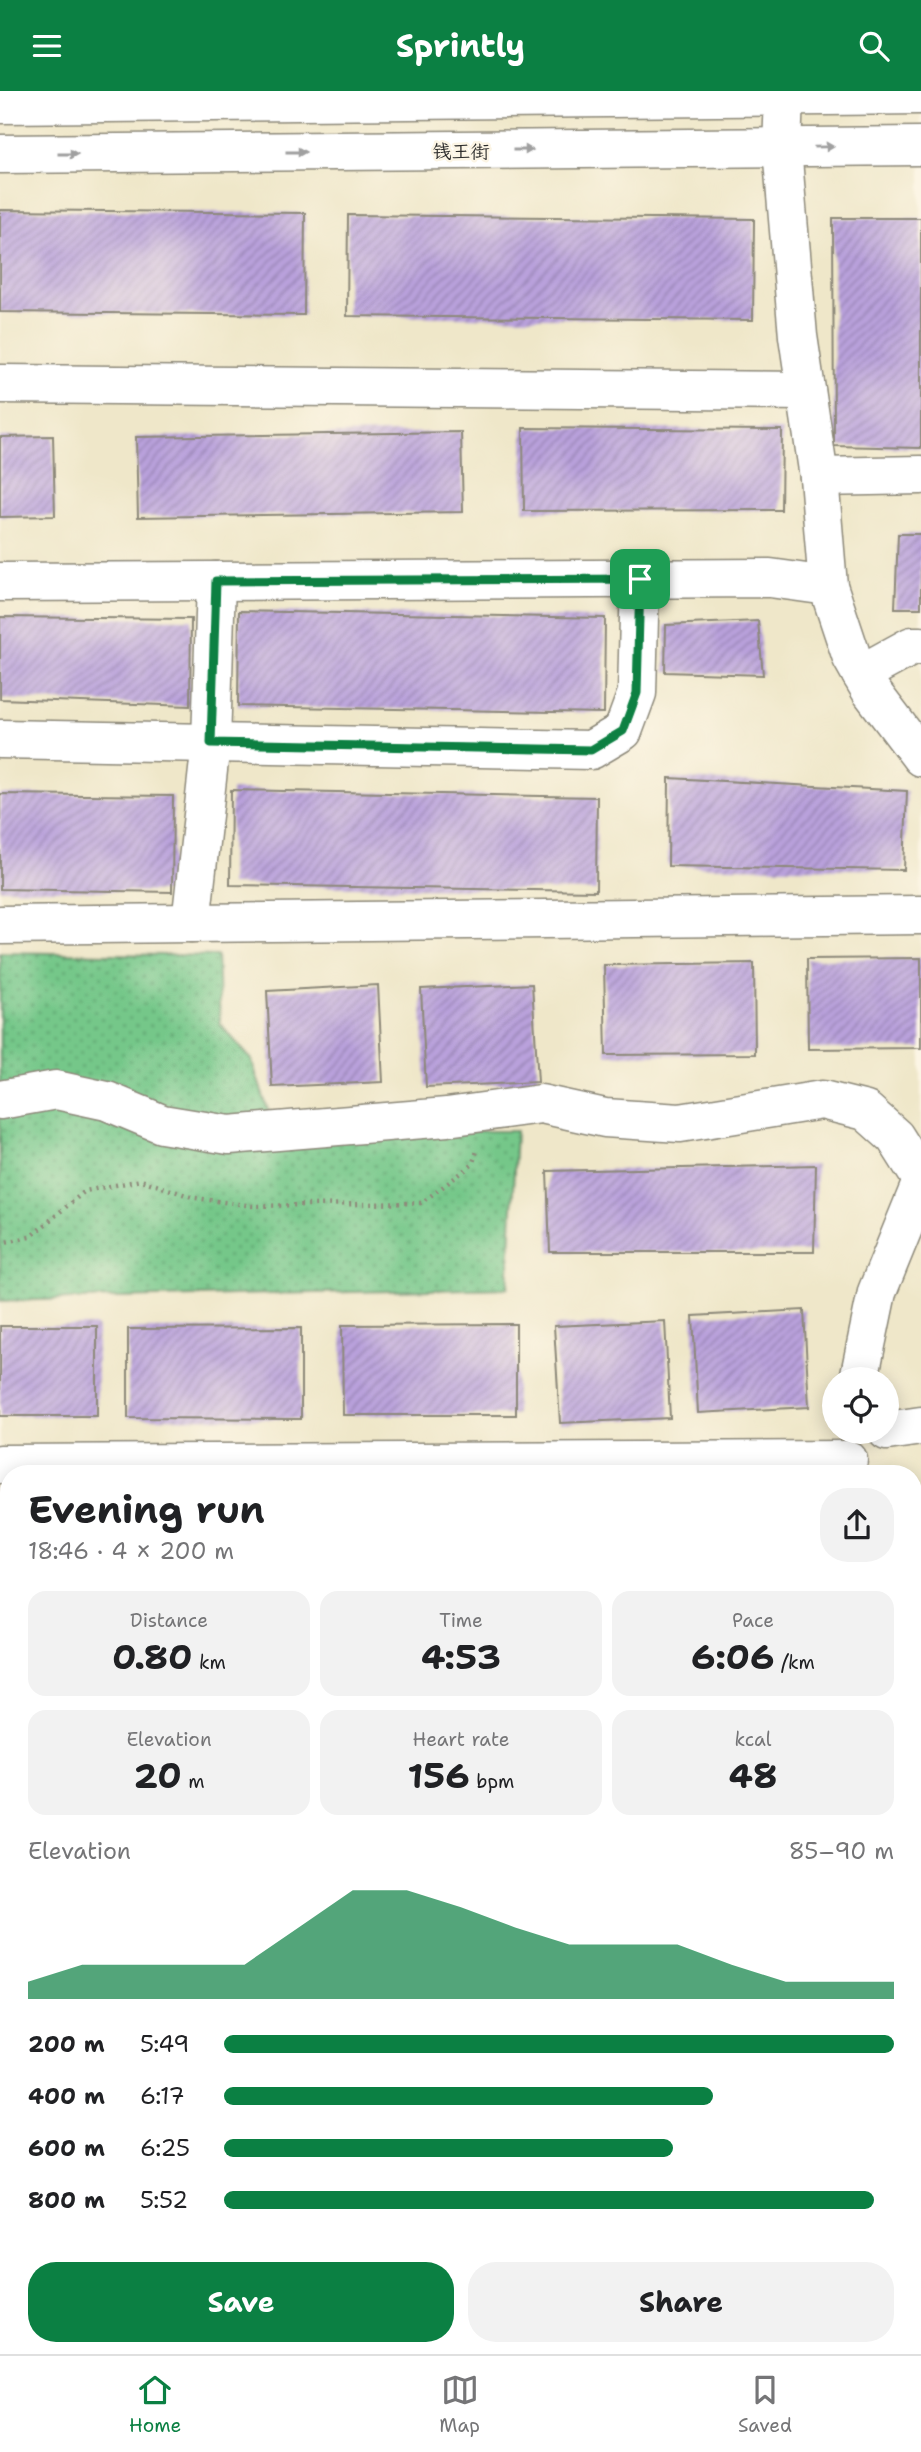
<!DOCTYPE html>
<html lang="en">
<head>
<meta charset="utf-8">
<style>
  body { margin:0; font-family:"Shantell Sans","LXGW WenKai TC",sans-serif; background:#f2f2f2; color:#202124; height:100vh; display:flex; flex-direction:column; font-size:26px; white-space:nowrap }
  * { box-sizing:border-box; margin:0 }
  p { font-size:23px; color:#757577 }
  .icon { flex:none; width:38px; height:38px; fill:none; stroke:currentColor; stroke-width:2; stroke-linecap:round; stroke-linejoin:round }
  .map { position:relative; flex:1; overflow:hidden }
  .panel { position:absolute; left:0px; top:1374px; width:922px; height:891px; display:flex; flex-direction:column; background:#fff; border-radius:28px 28px 0 0; box-shadow:0 4px 18px #0003 }
  .panel>* { flex:none }
  .controls { position:absolute; left:822px; top:1276px; display:grid; gap:14px }
  .controls a { display:grid; place-items:center; width:77px; height:77px; border-radius:50%; background:#fff; box-shadow:0 4px 18px #0003; font-size:35px }
  .pin { position:absolute; display:grid; place-items:center; width:60px; height:60px; color:#fff; margin:-30px; border-radius:14px; box-shadow:0 4px 10px #0006 }
  .round { display:grid; place-items:center; flex:none; width:74px; height:74px; border-radius:28px; background:#f2f2f2 }
  .overview { display:flex; align-items:center; justify-content:space-between; height:119px; padding:0 28px }
  h1 { font-size:38px; font-weight:700; line-height:52px }
  .stats { display:grid; grid-template-columns:repeat(3,1fr); gap:10px; height:119px; padding:7px 28px }
  .stats div { display:grid; align-content:center; border-radius:18px; background:#f2f2f2; text-align:center }
  .stats b { font-size:35px; font-weight:700 }
  .stats small { font-size:19px; font-weight:400 }
  .stats p { font-size:19px }
  .chart { height:196px; padding:14px 28px }
  .chart p { display:flex; justify-content:space-between }
  .chart svg { width:100%; height:126px; margin-top:7px; fill:#0b8043; opacity:.7 }
  .action { display:flex; gap:14px; margin-top:auto; padding:14px 28px }
  .action a { flex:1; height:80px; border-radius:28px; background:#0b8043; color:#fff; font-size:28px; font-weight:700; line-height:80px; text-align:center }
  .action a+a { background:#f2f2f2; color:#202124 }
  ul { padding:0 28px; list-style:none; font-size:23px }
  li { display:grid; grid-template-columns:112px 84px 1fr; align-items:center; height:52px }
  li i { height:18px; border-radius:9px; background:#0b8043 }
  header { display:flex; justify-content:space-between; align-items:center; height:91px; padding:0 28px; background:#0b8043; color:#fff; font-size:32px; font-weight:700 }
  .tabs { display:flex; justify-content:space-around; align-items:center; height:98px; border-top:2px solid #e0e0e0; background:#fff; font-size:19px; color:#757577 }
  .tabs a { display:grid; justify-items:center; gap:4px }
  .tabs .on { color:#0b8043 }
  .map>svg:first-child { display:block }
  .grass { fill:url(#grass-dots); stroke:#50795a; stroke-width:2 }
  .building { fill:url(#building-hatch) }
  .lines { fill:none; stroke-linecap:round; stroke-linejoin:round }
  .minor-casing { stroke:#8d897a; stroke-width:41 }
  .major-casing { stroke:#8d897a; stroke-width:41 }
  .path { stroke:#8d897a; stroke-width:4.5; stroke-dasharray:2 5; stroke-linecap:butt }
  .minor { stroke:#fff; stroke-width:38 }
  .major { stroke:#fff; stroke-width:38 }
  .oneway { fill:#a0a0a0 }
  .route-casing { stroke:#fff; stroke-width:14 }
  .route { stroke:#0b8043; stroke-width:9 }
  .labels { text-anchor:middle; stroke-width:5; stroke-linejoin:round; paint-order:stroke }
  .street-label { font-size:19px; fill:#2b2b2b; stroke:#fcf5e5 }
</style>
</head>
<body>
<header><svg class="icon" aria-label="menu" viewBox="0 0 24 24"><path d="M4 6h16M4 12h16M4 18h16"/></svg>Sprintly<svg class="icon" aria-label="search" viewBox="0 0 24 24"><circle cx="10" cy="10" r="6"/><path d="M15 15l6 6"/></svg></header>
<div class="map">
<svg width="921" height="2263" viewBox="0 0 921 2263">
  <defs>
    <pattern id="grass-dots" width="8" height="8" patternUnits="userSpaceOnUse" patternTransform="scale(1.75)"><rect width="8" height="8" fill="#75c789"/><path d="M2 2h.1M6 6h.1" fill="none" stroke="#60a270" stroke-width="1.8" stroke-linecap="round"/></pattern>
    <pattern id="building-hatch" width="6" height="6" patternUnits="userSpaceOnUse" patternTransform="scale(1.75)"><rect width="6" height="6" fill="#b9a1dc"/><path d="M-1 1l2-2M0 6l6-6M5 7l2-2" fill="none" stroke="#9783b3"/></pattern>
  </defs>
  <rect width="100%" height="100%" fill="#fcf5e5"/>
  <filter id="ink" filterUnits="userSpaceOnUse"><feTurbulence type="fractalNoise" baseFrequency=".0143" numOctaves="2"/><feDisplacementMap in="SourceGraphic" scale="14" xChannelSelector="R" yChannelSelector="G"/><feConvolveMatrix kernelMatrix="1 2 1 2 8 2 1 2 1" color-interpolation-filters="sRGB"/></filter>
  <filter id="wash" filterUnits="userSpaceOnUse"><feTurbulence type="fractalNoise" baseFrequency=".00686" numOctaves="4" result="noise"/><feDisplacementMap in="SourceGraphic" scale="28" xChannelSelector="R" yChannelSelector="G"/><feGaussianBlur stdDeviation="1.57" result="paint"/><feColorMatrix in="noise" values="0 0 0 0 0 0 0 0 0 0 0 0 0 0 0 0 0 1.4 0 .05"/><feComposite in="paint" operator="in"/></filter>
  <g filter="url(#wash)">
    <rect width="100%" height="100%" fill="#efe7c9"/>
    <g class="grass">
      <path d="M 0,861 L 217,865 L 220,933 L 251,968 L 275,1040 L 516,1040 L 508,1197 L 0,1210 Z"/>
      <path d="M 921,1922 L 921,2088 L 914,2095 L 914,1925 Z"/>
      <path d="M 399,2256 L 737,2256 L 730,2263 L 407,2263 Z"/>
    </g>
    <g id="blocks">
      <g class="building">
        <path d="M 0,119 L 305,122 L 304,224 L 0,221 Z"/>
        <path d="M 348,124 L 754,128 L 753,229 L 347,225 Z"/>
        <path d="M 833,127 L 921,127 L 921,357 L 834,355 Z"/>
        <path d="M 523,337 L 782,339 L 781,419 L 524,420 Z"/>
        <path d="M 461,341 L 463,421 L 138,426 L 136,346 Z"/>
        <path d="M 53,345 L 55,425 L 0,426 L 0,346 Z"/>
        <path d="M 898,443 L 921,443 L 921,517 L 895,517 Z"/>
        <path d="M 239,520 L 605,527 L 604,622 L 238,615 Z"/>
        <path d="M 0,526 L 191,528 L 190,615 L 0,608 Z"/>
        <path d="M 758,530 L 763,584 L 665,581 L 666,534 Z"/>
        <path d="M 669,687 L 907,700 L 904,779 L 668,775 Z"/>
        <path d="M 231,699 L 597,706 L 596,800 L 230,794 Z"/>
        <path d="M 0,703 L 173,705 L 172,801 L 0,798 Z"/>
        <path d="M 921,867 L 921,957 L 808,958 L 807,868 Z"/>
        <path d="M 754,872 L 755,963 L 606,964 L 604,874 Z"/>
        <path d="M 532,893 L 538,991 L 426,996 L 421,898 Z"/>
        <path d="M 378,894 L 383,991 L 272,996 L 267,900 Z"/>
        <path d="M 816,1074 L 814,1161 L 550,1161 L 547,1080 Z"/>
        <path d="M 804,1219 L 809,1316 L 698,1322 L 693,1225 Z"/>
        <path d="M 665,1230 L 670,1327 L 560,1332 L 554,1235 Z"/>
        <path d="M 516,1233 L 516,1324 L 343,1324 L 342,1234 Z"/>
        <rect x="0" y="1235" width="97" height="90"/>
        <path d="M 301,1237 L 301,1328 L 128,1327 L 128,1238 Z"/>
        <rect x="0" y="1447" width="9" height="76"/>
        <path d="M 0,1605 L 7,1605 L 6,1685 L 0,1685 Z"/>
        <path d="M 916,1613 L 921,1626 L 921,1712 L 920,1710 L 914,1714 L 914,1615 Z"/>
        <path d="M 0,1766 L 9,1767 L 9,1843 L 0,1843 Z"/>
        <path d="M 921,1822 L 921,1902 L 914,1905 L 914,1825 Z"/>
        <path d="M 9,1971 L 9,2052 L 0,2053 L 0,1972 Z"/>
      </g>
    </g>
  </g>
  <g filter="url(#ink)">
    <use href="#blocks" fill-opacity="0" stroke="#8d897a" stroke-width="2"/>
    <g class="lines">
      <defs>
        <g id="minor">
          <path d="M 784,5 L 782,57 L 798,245 L 819,386 L 828,495 L 852,567 L 861,583 L 871,600 L 921,666"/>
          <path d="M 0,293 L 806,300"/>
          <path d="M 819,386 L 921,384"/>
          <path d="M 0,491 L 770,487 L 828,495"/>
          <path d="M 861,583 L 912,555 L 921,555"/>
          <path d="M 0,648 L 591,659 L 623,640 L 637,602 L 640,488"/>
          <path d="M 191,832 L 211,652 L 216,490"/>
          <path d="M 0,834 L 921,824"/>
          <path d="M 0,1009 L 56,999 L 107,1010 L 162,1033 L 229,1044 L 447,1026 L 541,1013 L 605,1027 L 680,1032 L 822,1009 L 866,1020 L 895,1046 L 921,1087"/>
          <path d="M 859,1288 L 877,1201 L 921,1093"/>
          <path d="M 887,1340 L 921,1335"/>
          <path d="M 0,1373 L 848,1369"/>
          <path d="M 0,1566 L 9,1566"/>
          <path d="M 0,1734 L 9,1734"/>
          <path d="M 914,1787 L 921,1784"/>
          <path d="M 0,1926 L 9,1926"/>
          <path d="M 0,2170 L 9,2169"/>
          <path d="M 282,2256 L 292,2263"/>
        </g>
        <g id="major">
          <path d="M 0,13 L 921,4"/>
          <path d="M 0,63 L 921,55"/>
          <path d="M 914,2185 L 921,2179"/>
          <path d="M 827,2263 L 834,2256"/>
        </g>
      </defs>
      <use href="#minor" class="minor-casing"/>
      <use href="#major" class="major-casing"/>
      <path class="path" d="M 0,1152 L 30,1146 L 85,1100 L 141,1089 L 195,1107 L 253,1115 L 421,1112 L 472,1074 L 477,1060"/>
      <use href="#minor" class="minor"/>
      <use href="#major" class="major"/>
    </g>
    <defs><path id="oneway-solid" d="M-6-.8H1V-3.2L6.5 0L1 3.2V.8H-6Z" transform="scale(1.75)"/></defs>
    <g class="oneway">
      <use href="#oneway-solid" transform="translate(824 56) rotate(-1)"/>
      <use href="#oneway-solid" transform="translate(523 59)"/>
      <use href="#oneway-solid" transform="translate(296 61)"/>
      <use href="#oneway-solid" transform="translate(68 63)"/>
    </g>
  </g>
  <g class="lines" filter="url(#ink)">
    <defs>
      <path id="route" d="M 640,488 L 637,602 L 623,640 L 591,659 L 211,652 L 216,490 Z"/>
    </defs>
    <use href="#route" class="route-casing"/>
    <use href="#route" class="route"/>
  </g>
  <g class="labels">
    <g class="street-label">
      <text x="461" y="67">钱王街</text>
    </g>
  </g>
</svg>
<div class="controls">
<a><svg class="icon" aria-label="locate" viewBox="0 0 24 24"><circle cx="12" cy="12" r="6"/><path d="M12 2v4M12 18v4M2 12h4M18 12h4"/></svg></a>
</div>
<div class="pin" style="left:640px;top:488px;background:#1e9e55"><svg class="icon" aria-label="arrive" viewBox="0 0 24 24"><path d="M6 21V4h12l-3 4 3 4H6"/></svg></div>
<section class="panel">
<div class="overview"><div><h1>Evening run</h1><p>18:46 · 4 × 200 m</p></div><a class="round"><svg class="icon" aria-label="share" viewBox="0 0 24 24"><path d="M12 15V3M7 8l5-5 5 5M5 13v7h14v-7"/></svg></a></div>
<div class="stats">
<div><p>Distance</p><b>0.80<small> km</small></b></div>
<div><p>Time</p><b>4:53</b></div>
<div><p>Pace</p><b>6:06<small> /km</small></b></div>
</div>
<div class="stats">
<div><p>Elevation</p><b>20<small> m</small></b></div>
<div><p>Heart rate</p><b>156<small> bpm</small></b></div>
<div><p>kcal</p><b>48</b></div>
</div>
<div class="chart"><p><span>Elevation</span>85–90 m</p>
<svg viewBox="0 0 160 44" preserveAspectRatio="none"><path d="M0 44V38L10 32L20 32L30 32L40 32L50 19L60 6L70 6L80 12L90 19L100 25L110 25L120 25L130 32L140 38L150 38L160 38V44z"/></svg>
</div>
<ul>
<li><b>200 m</b>5:49<i style="width:100%"></i></li>
<li><b>400 m</b>6:17<i style="width:73%"></i></li>
<li><b>600 m</b>6:25<i style="width:67%"></i></li>
<li><b>800 m</b>5:52<i style="width:97%"></i></li>
</ul>
<div class="action"><a>Save</a><a>Share</a></div>
</section>
</div>
<nav class="tabs">
<a class="on"><svg class="icon" aria-label="home" viewBox="0 0 24 24"><path d="M3 11l9-7 9 7M6 9v11h12V9"/></svg>Home</a>
<a><svg class="icon" aria-label="map" viewBox="0 0 24 24"><path d="M3 6l6-2 6 2 6-2v14l-6 2-6-2-6 2zM9 4v14M15 6v14"/></svg>Map</a>
<a><svg class="icon" aria-label="saved" viewBox="0 0 24 24"><path d="M7 4h10v16l-5-4-5 4z"/></svg>Saved</a>
</nav>
</body>
</html>
